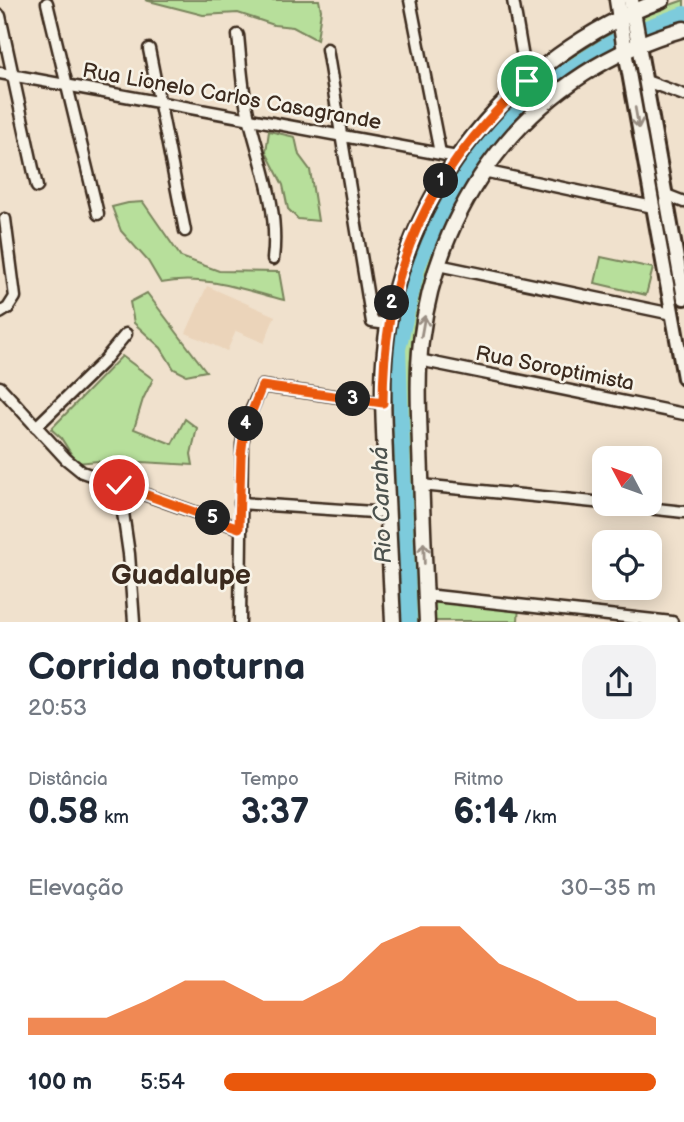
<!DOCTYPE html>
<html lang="pt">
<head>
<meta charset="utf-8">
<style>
  body { margin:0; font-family:"Balsamiq Sans",sans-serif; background:#f2f2f3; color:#1f2937; height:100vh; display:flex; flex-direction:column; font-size:26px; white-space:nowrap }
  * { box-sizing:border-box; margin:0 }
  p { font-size:23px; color:#747a83 }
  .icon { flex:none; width:38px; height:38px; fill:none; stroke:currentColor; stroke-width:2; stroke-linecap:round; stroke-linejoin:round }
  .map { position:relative; height:622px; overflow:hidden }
  .panel { display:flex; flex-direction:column; background:#fff; flex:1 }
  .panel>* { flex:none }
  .needle { width:46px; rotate:311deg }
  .controls { position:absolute; left:592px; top:446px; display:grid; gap:14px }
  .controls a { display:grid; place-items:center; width:70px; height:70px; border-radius:14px; background:#fff; box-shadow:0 4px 18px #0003; font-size:35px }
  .pin { position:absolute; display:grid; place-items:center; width:60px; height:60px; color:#fff; margin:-30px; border:4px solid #fff; border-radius:50%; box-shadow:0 2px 7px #0007 }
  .km { position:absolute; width:35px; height:35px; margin:-18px; border-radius:50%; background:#222; color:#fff; font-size:19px; line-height:35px; text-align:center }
  .round { display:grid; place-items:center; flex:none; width:74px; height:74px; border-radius:21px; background:#f2f2f3 }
  .overview { display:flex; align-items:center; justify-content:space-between; height:119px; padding:0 28px }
  h1 { font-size:38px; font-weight:700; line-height:52px }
  .figures { display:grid; grid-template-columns:repeat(3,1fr); gap:10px; height:119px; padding:7px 28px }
  .figures div { display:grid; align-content:center }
  .figures b { font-size:35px; font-weight:700 }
  .figures small { font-size:19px; font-weight:400 }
  .figures p { font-size:19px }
  .chart { height:196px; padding:14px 28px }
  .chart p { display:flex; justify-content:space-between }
  .chart svg { width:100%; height:126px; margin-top:7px; fill:#ea580c; opacity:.7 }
  ul { padding:0 28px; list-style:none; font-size:23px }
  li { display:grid; grid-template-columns:112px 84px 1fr; align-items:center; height:52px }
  li i { height:18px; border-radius:9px; background:#ea580c }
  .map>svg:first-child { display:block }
  .built { fill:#ebd4ba }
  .green { fill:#b7df9b; stroke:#79845c; stroke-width:2 }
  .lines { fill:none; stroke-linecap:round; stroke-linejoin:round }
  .river { stroke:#7dcbdc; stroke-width:16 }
  .minor-casing { stroke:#3b2a1e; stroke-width:15 }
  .secondary-casing { stroke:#3b2a1e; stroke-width:18 }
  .primary-casing { stroke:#3b2a1e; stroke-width:19 }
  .minor { stroke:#f7f3e8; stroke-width:10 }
  .secondary { stroke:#f7f3e8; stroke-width:12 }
  .primary { stroke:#f7f3e8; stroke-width:14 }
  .oneway { stroke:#998e83 }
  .route-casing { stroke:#fff; stroke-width:14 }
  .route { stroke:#ea580c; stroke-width:9 }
  .labels { text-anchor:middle; stroke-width:5; stroke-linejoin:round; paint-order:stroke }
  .street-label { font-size:21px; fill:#3b2a1e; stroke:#f7f3e8 }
  .water-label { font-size:23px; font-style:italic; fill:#4c524e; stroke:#f7f3e8 }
  .district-label { font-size:28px; font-weight:bold; fill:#3b2a1e; stroke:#f7f3e8 }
</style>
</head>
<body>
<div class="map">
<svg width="684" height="622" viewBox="0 0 684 622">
  <rect width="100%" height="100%" fill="#f0e1cd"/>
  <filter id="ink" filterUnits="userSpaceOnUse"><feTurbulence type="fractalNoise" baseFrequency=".0143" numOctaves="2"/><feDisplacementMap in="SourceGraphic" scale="14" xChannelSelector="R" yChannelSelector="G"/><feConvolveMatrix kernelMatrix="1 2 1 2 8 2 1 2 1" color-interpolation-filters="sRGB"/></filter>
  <g filter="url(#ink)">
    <path class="built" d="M 207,286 L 275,316 L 264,343 L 236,331 L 227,351 L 186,333 Z"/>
    <g class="green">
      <path d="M 145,0 L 319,0 L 321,10 L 317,40 L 293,27 L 274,25 L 238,13 L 203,15 Z"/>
      <path d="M 684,0 L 684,23 L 648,32 L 643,28 L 642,15 Z"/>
      <path d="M 611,34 L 613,51 C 589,64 567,77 545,93 C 466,156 419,256 411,356 C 408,389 412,423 414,457 C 417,512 419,567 421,621 L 398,622 L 388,397 L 395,317 L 411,256 L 448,179 L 498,115 L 559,64 Z"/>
      <path d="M 269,131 L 295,137 L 299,155 L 310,170 L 318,221 L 298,219 L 288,209 L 283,185 L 266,152 Z"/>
      <path d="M 143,202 L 181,257 L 219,271 L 279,272 L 284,300 C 244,290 203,274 161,283 L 148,261 L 121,231 L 112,207 L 128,203 Z"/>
      <path d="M 601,257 L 653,268 L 646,295 L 595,283 Z"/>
      <path d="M 147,293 L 206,371 L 186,375 L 174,369 L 161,348 L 134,323 L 130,302 Z"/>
      <path d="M 122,356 L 153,379 L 143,399 L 134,429 L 172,444 L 185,419 L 197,428 L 191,454 L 193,465 L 141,462 L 106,475 L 98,461 L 77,463 L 61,438 L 51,429 Z"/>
      <path d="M 426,595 L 519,605 L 518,621 L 427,621 Z"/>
    </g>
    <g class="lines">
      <path class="river" d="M 409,622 L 398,349 L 418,265 L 438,218 L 464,173 L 494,134 L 540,88 L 606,46 L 630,34 L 684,14"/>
      <defs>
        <g id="minor">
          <path d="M 410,0 L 440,153"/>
          <path d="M 513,0 L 527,81"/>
          <path d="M 47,3 L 98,214"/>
          <path d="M 0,16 L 37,187"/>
          <path d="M 238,35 C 241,63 242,94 250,121 C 262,168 279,210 273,259"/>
          <path d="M 149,49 L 185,231"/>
          <path d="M 327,49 L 372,322 L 388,324"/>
          <path d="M 0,73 L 457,157"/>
          <path d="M 646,81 L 684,95"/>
          <path d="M 483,171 L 653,207"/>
          <path d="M 666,195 L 684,202"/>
          <path d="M 438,265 L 672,314"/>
          <path d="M 0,313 L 8,308 L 15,297 L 5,219"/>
          <path d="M 419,360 L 684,414"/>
          <path d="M 0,387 L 66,459 L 82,472 L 239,528"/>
          <path d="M 36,427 L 102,363 L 126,334"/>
          <path d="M 119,485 L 129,554 L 134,622"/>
          <path d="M 421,485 L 604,503"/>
          <path d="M 240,503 L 388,513"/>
          <path d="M 610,504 L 684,512"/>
          <path d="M 426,595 L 672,622"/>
          <path d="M 240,622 L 242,444 L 247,420 L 262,386 L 383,403"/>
        </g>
        <g id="secondary">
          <path d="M 639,45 L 684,298"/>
          <path d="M 625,51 L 684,378"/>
        </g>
        <g id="primary">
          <path d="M 617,0 L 625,51"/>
          <path d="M 631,0 L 639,45"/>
          <path d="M 393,622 C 390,567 388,512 385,457 C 384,422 381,386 385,351 C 399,192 514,55 662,0"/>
          <path d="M 427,622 C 424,563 422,505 420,447 C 419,412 417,376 421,341 C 439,192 538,70 684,29"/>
        </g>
      </defs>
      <use href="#minor" class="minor-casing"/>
      <use href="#secondary" class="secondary-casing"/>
      <use href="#primary" class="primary-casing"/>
      <use href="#minor" class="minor"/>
      <use href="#secondary" class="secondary"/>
      <use href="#primary" class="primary"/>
    </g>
    <defs><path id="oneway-shaft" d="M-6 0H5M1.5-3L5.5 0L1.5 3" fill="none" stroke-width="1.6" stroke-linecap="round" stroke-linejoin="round" transform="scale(1.75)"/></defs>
    <g class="oneway">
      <use href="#oneway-shaft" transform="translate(637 118) rotate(80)"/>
      <use href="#oneway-shaft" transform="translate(423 326) rotate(-80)"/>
      <use href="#oneway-shaft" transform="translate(424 553) rotate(-92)"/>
    </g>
  </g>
  <g class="lines" filter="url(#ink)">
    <defs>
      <path id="route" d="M 119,485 L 239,528 L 241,456 L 244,431 L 262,386 L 383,403 C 383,269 428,172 527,81"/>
    </defs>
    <use href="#route" class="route-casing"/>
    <use href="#route" class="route"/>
  </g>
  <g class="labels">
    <g class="street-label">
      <text transform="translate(232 96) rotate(10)" y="7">Rua Lionelo Carlos Casagrande</text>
      <text transform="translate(555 368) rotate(11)" y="7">Rua Soroptimista</text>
    </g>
    <g class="water-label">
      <text transform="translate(381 505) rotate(-92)" y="8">Rio Carahá</text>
    </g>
    <g class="district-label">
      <text x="181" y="584">Guadalupe</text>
    </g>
  </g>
</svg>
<div class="controls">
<a><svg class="needle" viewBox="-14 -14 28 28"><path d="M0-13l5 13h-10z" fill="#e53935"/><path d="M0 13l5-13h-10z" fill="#747a83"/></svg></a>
<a><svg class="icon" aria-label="locate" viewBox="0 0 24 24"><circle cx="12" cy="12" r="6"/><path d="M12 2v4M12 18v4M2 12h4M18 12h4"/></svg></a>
</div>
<div class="pin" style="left:527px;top:81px;background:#1e9e55"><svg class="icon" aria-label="arrive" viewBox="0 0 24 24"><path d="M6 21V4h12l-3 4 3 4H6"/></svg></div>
<div class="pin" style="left:119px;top:485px;background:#d93025"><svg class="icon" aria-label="check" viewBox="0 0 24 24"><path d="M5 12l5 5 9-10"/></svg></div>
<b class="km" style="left:441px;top:181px">1</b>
<b class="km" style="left:392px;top:303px">2</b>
<b class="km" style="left:353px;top:399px">3</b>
<b class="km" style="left:246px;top:424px">4</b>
<b class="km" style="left:213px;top:518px">5</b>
</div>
<section class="panel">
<div class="overview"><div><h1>Corrida noturna</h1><p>20:53</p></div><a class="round"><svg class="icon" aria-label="share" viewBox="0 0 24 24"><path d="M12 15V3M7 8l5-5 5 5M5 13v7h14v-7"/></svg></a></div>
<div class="figures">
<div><p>Distância</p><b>0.58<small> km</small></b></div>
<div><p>Tempo</p><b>3:37</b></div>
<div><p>Ritmo</p><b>6:14<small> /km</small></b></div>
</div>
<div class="chart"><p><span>Elevação</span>30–35 m</p>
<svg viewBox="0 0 160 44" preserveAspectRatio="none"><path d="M0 44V38L10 38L20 38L30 32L40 25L50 25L60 32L70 32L80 25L90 12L100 6L110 6L120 19L130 25L140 32L150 32L160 38V44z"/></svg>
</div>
<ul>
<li><b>100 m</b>5:54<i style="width:100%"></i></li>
</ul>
</section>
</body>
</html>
